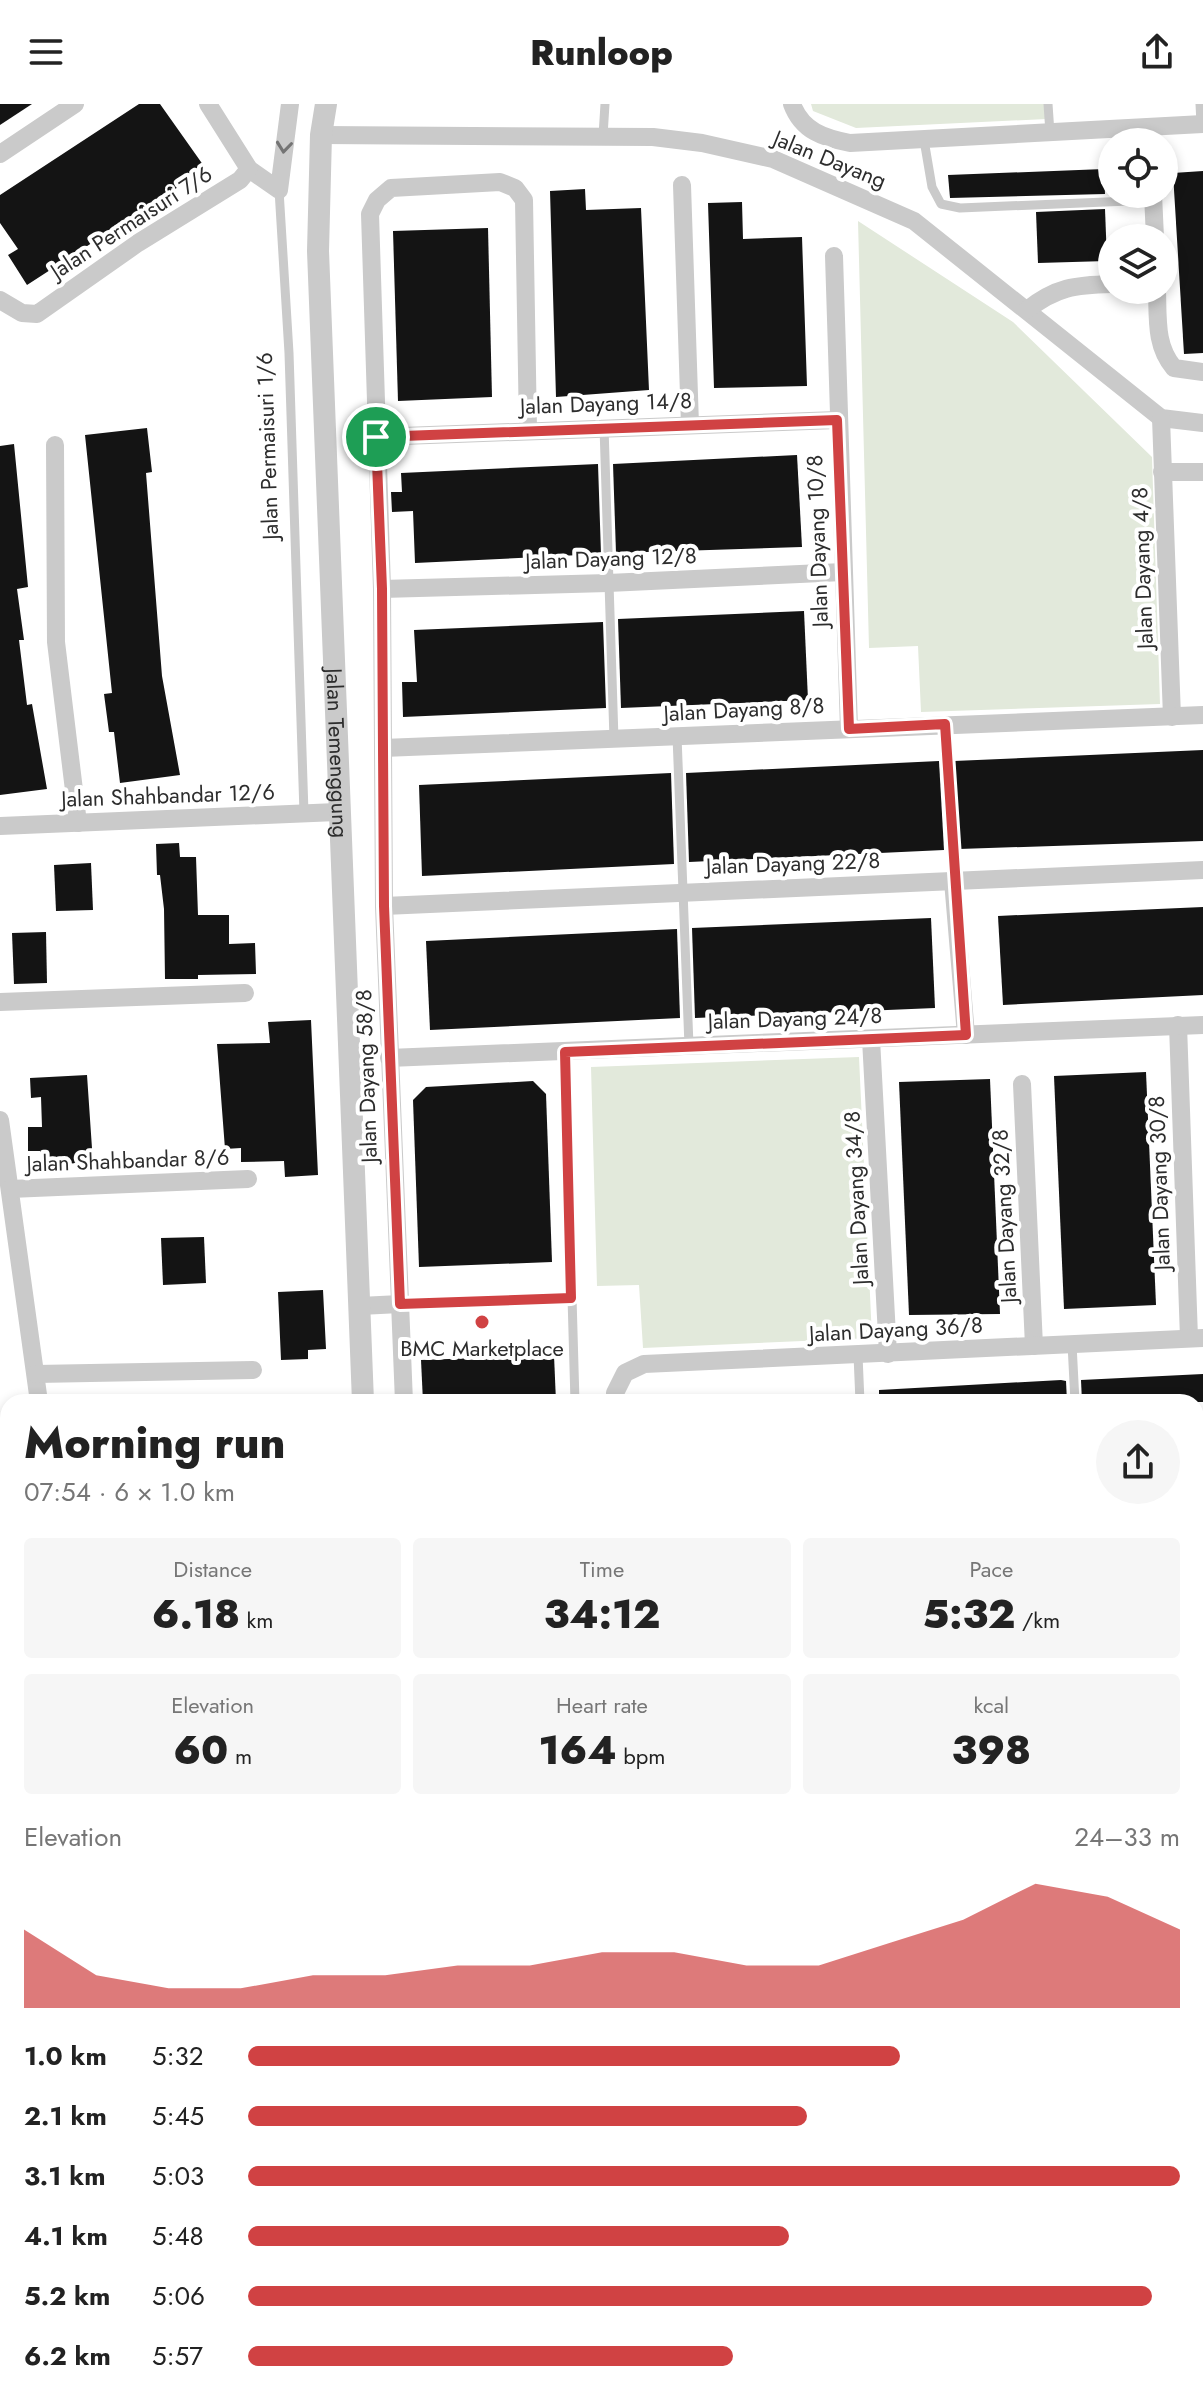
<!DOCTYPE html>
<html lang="en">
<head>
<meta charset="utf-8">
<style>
  body { margin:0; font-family:Jost,sans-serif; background:#f6f6f6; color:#222; height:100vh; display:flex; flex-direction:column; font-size:30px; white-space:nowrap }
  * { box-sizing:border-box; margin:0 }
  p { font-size:26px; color:#767676 }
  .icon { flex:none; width:44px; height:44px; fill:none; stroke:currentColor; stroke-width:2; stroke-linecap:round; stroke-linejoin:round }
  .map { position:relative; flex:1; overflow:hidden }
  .panel { position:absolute; left:0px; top:1290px; width:1204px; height:1010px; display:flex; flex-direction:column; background:#fff; border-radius:24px 24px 0 0; box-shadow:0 4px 12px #0003 }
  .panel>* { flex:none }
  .fabs { position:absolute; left:1098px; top:24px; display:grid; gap:16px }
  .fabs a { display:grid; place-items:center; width:80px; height:80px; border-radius:50%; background:#fff; box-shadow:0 4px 12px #0003; font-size:40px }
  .pin { position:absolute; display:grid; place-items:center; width:68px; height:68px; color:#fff; margin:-34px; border:4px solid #fff; border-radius:50%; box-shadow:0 2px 8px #0007 }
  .round { display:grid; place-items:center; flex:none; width:84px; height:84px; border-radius:42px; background:#f6f6f6 }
  .head { display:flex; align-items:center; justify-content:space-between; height:136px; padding:0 24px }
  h1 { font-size:44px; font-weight:800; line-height:60px }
  .stats { display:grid; grid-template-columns:repeat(3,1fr); gap:12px; height:136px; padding:8px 24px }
  .stats div { display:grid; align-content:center; border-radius:8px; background:#f6f6f6; text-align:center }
  .stats b { font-size:40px; font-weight:800 }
  .stats small { font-size:22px; font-weight:400 }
  .stats p { font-size:22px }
  .chart { height:224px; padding:16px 24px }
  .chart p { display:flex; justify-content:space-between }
  .chart svg { width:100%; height:144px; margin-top:8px; fill:#d04243; opacity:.7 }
  ul { padding:0 24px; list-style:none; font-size:26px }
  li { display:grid; grid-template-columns:128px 96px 1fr; align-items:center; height:60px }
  li i { height:20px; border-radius:10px; background:#d04243 }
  header { display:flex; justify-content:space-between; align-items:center; height:104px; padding:0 24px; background:#fff; font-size:36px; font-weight:800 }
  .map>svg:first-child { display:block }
  .green { fill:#e2e9db }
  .building { fill:#141414 }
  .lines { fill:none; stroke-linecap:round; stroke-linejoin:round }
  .service { stroke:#cacaca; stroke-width:9 }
  .minor { stroke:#cacaca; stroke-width:18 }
  .tertiary { stroke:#cacaca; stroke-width:22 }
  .secondary { stroke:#b7b7b7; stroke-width:24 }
  .oneway { stroke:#747474 }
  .route-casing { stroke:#fff; stroke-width:16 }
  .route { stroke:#d04243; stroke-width:10 }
  .poi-dot { fill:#d04243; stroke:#fff; stroke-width:3 }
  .labels { text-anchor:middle; stroke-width:8; stroke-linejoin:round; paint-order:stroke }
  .street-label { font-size:22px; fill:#2d2d2d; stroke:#fff }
  .poi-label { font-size:22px; fill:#2d2d2d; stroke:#fff }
</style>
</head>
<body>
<header><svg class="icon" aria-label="menu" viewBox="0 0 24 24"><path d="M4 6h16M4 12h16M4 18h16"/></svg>Runloop<svg class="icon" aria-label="share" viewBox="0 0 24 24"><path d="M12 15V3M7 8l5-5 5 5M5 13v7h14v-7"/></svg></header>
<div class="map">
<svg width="1203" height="2299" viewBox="0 0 1203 2299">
  <rect width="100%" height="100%" fill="#fff"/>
  <g class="green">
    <path d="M 811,0 L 1045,0 L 1046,15 L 856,24 L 813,7 Z"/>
    <path d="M 858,117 L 1013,218 L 1152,353 L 1160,600 L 921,608 L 918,542 L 869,544 Z"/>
    <path d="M 859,953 L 872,1234 L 643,1244 L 639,1181 L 597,1182 L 591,963 Z"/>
  </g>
  <g class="building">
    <path d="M 0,0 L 32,0 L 0,21 Z"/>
    <path d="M 139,0 L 160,0 L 206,65 L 27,181 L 8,151 L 18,145 L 0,119 L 0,91 Z"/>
    <path d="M 1104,65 L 1105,90 L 950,94 L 948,71 Z"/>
    <path d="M 1203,67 L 1203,249 L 1184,250 L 1173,69 Z"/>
    <path d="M 585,85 L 586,106 L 641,104 L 649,286 L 556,293 L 550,87 Z"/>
    <path d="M 742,98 L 743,135 L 802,133 L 807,282 L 714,284 L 708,99 Z"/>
    <path d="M 1105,105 L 1107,157 L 1038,159 L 1036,108 Z"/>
    <path d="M 488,124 L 492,293 L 398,297 L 393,127 Z"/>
    <path d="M 147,324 L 152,368 L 146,369 L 162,572 L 180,671 L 120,679 L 114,628 L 109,628 L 104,590 L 112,589 L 85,331 Z"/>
    <path d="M 14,340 L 28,483 L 17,485 L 24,536 L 19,536 L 27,601 L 32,600 L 47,685 L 0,691 L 0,342 Z"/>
    <path d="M 797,351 L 802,443 L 616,449 L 613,360 Z"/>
    <path d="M 598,360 L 601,450 L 415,459 L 413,407 L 392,408 L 391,388 L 402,388 L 401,369 Z"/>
    <path d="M 804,507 L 808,596 L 621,604 L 618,515 Z"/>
    <path d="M 603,518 L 606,604 L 403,613 L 402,578 L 417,578 L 414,526 Z"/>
    <path d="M 1203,646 L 1203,737 L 959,745 L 954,657 Z"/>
    <path d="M 939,657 L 944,746 L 689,758 L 686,669 Z"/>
    <path d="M 671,669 L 674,760 L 422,772 L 419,681 Z"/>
    <path d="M 179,739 L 180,753 L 196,753 L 198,811 L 229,811 L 229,840 L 255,839 L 256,870 L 198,871 L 198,875 L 165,875 L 164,805 L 160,771 L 157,771 L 156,740 Z"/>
    <path d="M 91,759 L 93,806 L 56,807 L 54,761 Z"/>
    <path d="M 1203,803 L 1203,891 L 1003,901 L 998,812 Z"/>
    <path d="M 931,814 L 935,904 L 695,914 L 692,824 Z"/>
    <path d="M 677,825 L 680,914 L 430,926 L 426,837 Z"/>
    <path d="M 46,828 L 47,879 L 14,880 L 12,829 Z"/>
    <path d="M 311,916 L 318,1071 L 285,1073 L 284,1057 L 241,1058 L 241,1044 L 225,1045 L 217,940 L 270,939 L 268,918 Z"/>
    <path d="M 1146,968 L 1156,1201 L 1064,1205 L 1054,972 Z"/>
    <path d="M 87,971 L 93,1059 L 40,1060 L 40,1047 L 28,1047 L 28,1023 L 42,1023 L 41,993 L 31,994 L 30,974 Z"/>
    <path d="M 990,975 L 1000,1210 L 909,1211 L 899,978 Z"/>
    <path d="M 533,977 L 546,990 L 552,1158 L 419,1163 L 413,996 L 426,983 Z"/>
    <path d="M 204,1133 L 206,1179 L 163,1181 L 161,1134 Z"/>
    <path d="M 323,1186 L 326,1245 L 308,1246 L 308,1255 L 281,1256 L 278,1188 Z"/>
    <path d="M 554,1251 L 556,1298 L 423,1298 L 421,1256 Z"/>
    <path d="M 1203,1270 L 1203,1298 L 1082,1298 L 1081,1276 Z"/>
    <path d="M 1061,1276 L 1066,1277 L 1067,1298 L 879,1298 L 879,1286 Z"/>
  </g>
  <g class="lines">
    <g class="service">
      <path d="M 1048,0 L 1050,29"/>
      <path d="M 1200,0 L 1201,20"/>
      <path d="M 603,32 L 605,0"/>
      <path d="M 924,36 L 932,83 L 941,100 L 960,104 L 1153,96"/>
      <path d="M 279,86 L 289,249 L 304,709"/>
      <path d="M 604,323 L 614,635"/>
      <path d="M 945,621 L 953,777"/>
      <path d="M 677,632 L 689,942"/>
      <path d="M 565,948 L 575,1298"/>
      <path d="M 400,1200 L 571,1194"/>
      <path d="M 1072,1240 L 1075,1298"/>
      <path d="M 858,1251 L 860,1298"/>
      <path d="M 1196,1861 L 1203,1857"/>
    </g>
    <g class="minor">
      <path d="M 208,0 L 249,65 L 279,86 L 290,0"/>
      <path d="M 792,0 C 802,27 824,34 850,39 L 1203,20"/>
      <path d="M 321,31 L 653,33 L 702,39 L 773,55 L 914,117 L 1161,314 L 1203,319"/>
      <path d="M 0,50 L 75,0"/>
      <path d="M 682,81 L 690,321"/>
      <path d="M 1153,90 L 1155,134"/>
      <path d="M 834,152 L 849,625"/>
      <path d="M 1157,186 C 1158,214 1155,242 1174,264 L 1203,268"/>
      <path d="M 0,196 L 22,209 L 37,210 L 138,139 L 240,76 L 249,65"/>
      <path d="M 1027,206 C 1056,183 1075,181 1112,180"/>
      <path d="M 1161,314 L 1172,613"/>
      <path d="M 376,333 L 837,316"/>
      <path d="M 55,341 L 56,538 L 78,719"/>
      <path d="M 1162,368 L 1203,368"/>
      <path d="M 382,485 L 608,479 L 843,468"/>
      <path d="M 383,644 L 1203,611"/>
      <path d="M 0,722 L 337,708"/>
      <path d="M 953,777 L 966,931"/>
      <path d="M 384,802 L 1203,766"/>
      <path d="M 0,898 L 245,889"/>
      <path d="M 1178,921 L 1189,1234"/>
      <path d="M 871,935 L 888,1250"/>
      <path d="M 389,954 L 1203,921"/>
      <path d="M 1022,980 L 1034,1242"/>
      <path d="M 0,1016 L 39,1298"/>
      <path d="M 10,1085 L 248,1075"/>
      <path d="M 360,1202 L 400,1200"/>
      <path d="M 36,1270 L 253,1266"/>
      <path d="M 404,1298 L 384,802 L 382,485 L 370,110 L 377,96 L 391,84 L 500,78 L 515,84 L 524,96 L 528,325"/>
      <path d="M 615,1298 L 615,1289 L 625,1269 L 644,1260 L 1203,1234"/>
      <path d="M 1196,1390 L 1203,1389"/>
      <path d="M 1196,1555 L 1203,1690"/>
      <path d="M 0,1577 L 8,1579"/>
      <path d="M 0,1916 L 8,1905"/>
      <path d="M 1196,2103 L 1203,2097"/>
      <path d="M 1196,2137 L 1203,2139"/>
      <path d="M 0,2189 L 8,2178"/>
      <path d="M 0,2239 L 8,2246"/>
      <path d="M 1153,2292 L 1172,2299"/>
      <path d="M 34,2299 L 41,2292"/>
      <path d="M 969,2299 L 976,2292"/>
    </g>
    <g class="tertiary">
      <path id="s1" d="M 326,0 L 321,31 L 318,147 L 363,1298"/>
      <path d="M 805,2292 L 815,2299"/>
    </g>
    <g class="secondary">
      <path d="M 1196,1967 L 1203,1963"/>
      <path d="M 1196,2011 L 1203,2007"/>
      <path d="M 823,2299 L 830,2292"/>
      <path d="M 875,2299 L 880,2292"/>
    </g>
  </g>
  <defs><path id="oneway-chevron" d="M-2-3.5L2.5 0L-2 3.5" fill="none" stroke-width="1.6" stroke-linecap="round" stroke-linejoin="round" transform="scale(2)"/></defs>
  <use class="oneway" href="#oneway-chevron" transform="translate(284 43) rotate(96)"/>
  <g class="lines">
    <defs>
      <path id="route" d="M 837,316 L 849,625 L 945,620 L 966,931 L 565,948 L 571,1194 L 400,1200 L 384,802 L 382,485 L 376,333 Z"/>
    </defs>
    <use href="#route" class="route-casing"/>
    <use href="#route" class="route"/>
  </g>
  <circle class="poi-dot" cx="482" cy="1218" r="8"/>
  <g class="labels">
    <g class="street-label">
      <text transform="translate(830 55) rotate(22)" y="8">Jalan Dayang</text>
      <text transform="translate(131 118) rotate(-33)" y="8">Jalan Permaisuri 7/6</text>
      <text transform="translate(606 299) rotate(-2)" y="8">Jalan Dayang 14/8</text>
      <text transform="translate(267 342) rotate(-92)" y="8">Jalan Permaisuri 1/6</text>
      <text transform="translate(817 437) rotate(-92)" y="8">Jalan Dayang 10/8</text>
      <text transform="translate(611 454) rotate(-2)" y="8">Jalan Dayang 12/8</text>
      <text transform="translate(1142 464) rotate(-92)" y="8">Jalan Dayang 4/8</text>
      <text transform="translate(744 605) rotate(-3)" y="8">Jalan Dayang 8/8</text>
      <text dy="8" stroke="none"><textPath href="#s1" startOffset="650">Jalan Temenggung</textPath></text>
      <text transform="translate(168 691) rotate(-2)" y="8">Jalan Shahbandar 12/6</text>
      <text transform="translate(793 759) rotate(-2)" y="8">Jalan Dayang 22/8</text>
      <text transform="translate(795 914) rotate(-2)" y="8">Jalan Dayang 24/8</text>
      <text transform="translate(366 972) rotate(-92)" y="8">Jalan Dayang 58/8</text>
      <text transform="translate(128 1056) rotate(-2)" y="8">Jalan Shahbandar 8/6</text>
      <text transform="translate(1159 1079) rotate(-92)" y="8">Jalan Dayang 30/8</text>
      <text transform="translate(856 1094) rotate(-93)" y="8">Jalan Dayang 34/8</text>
      <text transform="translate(1004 1112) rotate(-93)" y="8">Jalan Dayang 32/8</text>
      <text transform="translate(896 1225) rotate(-3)" y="8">Jalan Dayang 36/8</text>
    </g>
    <g class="poi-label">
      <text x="482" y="1252">BMC Marketplace</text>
    </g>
  </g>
</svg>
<div class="fabs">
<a><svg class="icon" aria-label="locate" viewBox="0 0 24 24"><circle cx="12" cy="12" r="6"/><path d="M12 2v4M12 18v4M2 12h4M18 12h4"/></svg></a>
<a><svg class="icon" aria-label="layers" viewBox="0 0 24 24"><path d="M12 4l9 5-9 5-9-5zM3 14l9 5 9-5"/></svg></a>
</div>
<div class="pin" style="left:376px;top:333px;background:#1e9e55"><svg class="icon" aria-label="arrive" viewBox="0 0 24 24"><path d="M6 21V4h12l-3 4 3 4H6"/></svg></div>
<section class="panel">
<div class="head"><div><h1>Morning run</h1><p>07:54 · 6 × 1.0 km</p></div><a class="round"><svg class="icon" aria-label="share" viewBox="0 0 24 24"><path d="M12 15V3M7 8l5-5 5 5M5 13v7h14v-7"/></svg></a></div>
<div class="stats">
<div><p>Distance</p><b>6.18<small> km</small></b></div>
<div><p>Time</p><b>34:12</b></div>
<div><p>Pace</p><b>5:32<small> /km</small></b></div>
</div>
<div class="stats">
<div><p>Elevation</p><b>60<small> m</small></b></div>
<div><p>Heart rate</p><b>164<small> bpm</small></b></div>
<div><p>kcal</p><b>398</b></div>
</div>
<div class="chart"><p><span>Elevation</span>24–33 m</p>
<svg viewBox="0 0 160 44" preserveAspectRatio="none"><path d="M0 44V20L10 34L20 38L30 38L40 34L50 34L60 31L70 31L80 27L90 27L100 31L110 31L120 24L130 17L140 6L150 10L160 20V44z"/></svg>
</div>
<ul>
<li><b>1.0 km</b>5:32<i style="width:70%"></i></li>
<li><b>2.1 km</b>5:45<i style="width:60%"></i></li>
<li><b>3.1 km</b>5:03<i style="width:100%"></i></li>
<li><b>4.1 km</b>5:48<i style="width:58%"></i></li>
<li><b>5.2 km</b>5:06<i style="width:97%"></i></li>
<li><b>6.2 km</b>5:57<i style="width:52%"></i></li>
</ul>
</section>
</div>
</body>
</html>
